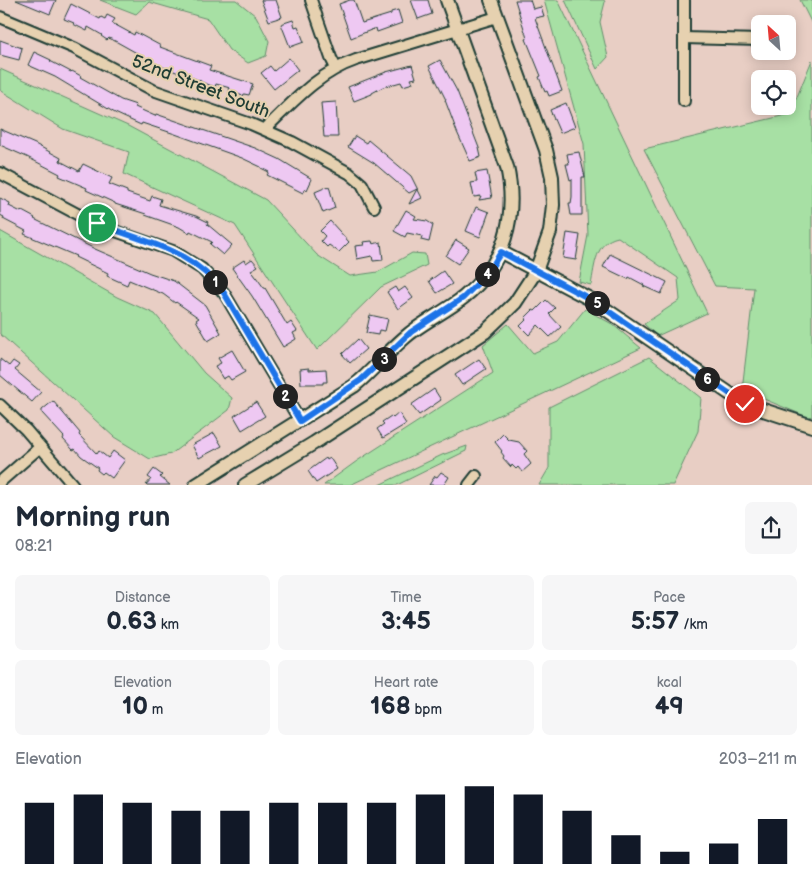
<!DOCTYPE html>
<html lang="en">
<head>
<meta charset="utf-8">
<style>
  body { margin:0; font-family:"Balsamiq Sans",sans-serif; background:#f6f6f7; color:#1f2937; height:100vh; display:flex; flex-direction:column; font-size:19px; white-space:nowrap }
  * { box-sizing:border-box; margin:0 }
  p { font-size:16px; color:#747a83 }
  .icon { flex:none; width:28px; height:28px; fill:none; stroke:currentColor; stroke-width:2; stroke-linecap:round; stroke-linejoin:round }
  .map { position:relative; height:485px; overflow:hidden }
  .side { display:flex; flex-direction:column; background:#fff; flex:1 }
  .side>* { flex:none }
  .needle { width:32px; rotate:334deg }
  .fabs { position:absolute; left:751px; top:15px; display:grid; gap:10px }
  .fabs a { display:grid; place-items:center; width:45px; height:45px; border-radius:8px; background:#fff; box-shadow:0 2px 12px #0003; font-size:25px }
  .pin { position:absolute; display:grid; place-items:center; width:42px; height:42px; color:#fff; margin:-21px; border:2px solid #fff; border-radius:50%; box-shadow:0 1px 5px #0007 }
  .km { position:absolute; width:25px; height:25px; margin:-12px; border-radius:50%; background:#222; color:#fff; font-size:14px; line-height:25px; text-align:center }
  .round { display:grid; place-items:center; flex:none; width:52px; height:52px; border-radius:8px; background:#f6f6f7 }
  .summary { display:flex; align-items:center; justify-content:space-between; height:85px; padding:0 15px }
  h1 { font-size:28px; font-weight:800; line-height:38px }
  .metrics { display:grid; grid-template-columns:repeat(3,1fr); gap:8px; height:85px; padding:5px 15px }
  .metrics div { display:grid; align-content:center; border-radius:8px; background:#f6f6f7; text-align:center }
  .metrics b { font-size:25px; font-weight:800 }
  .metrics small { font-size:14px; font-weight:400 }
  .metrics p { font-size:14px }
  .chart { height:140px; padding:10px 15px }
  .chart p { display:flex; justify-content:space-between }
  .chart svg { width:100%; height:90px; margin-top:5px; stroke:#111827; stroke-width:6 }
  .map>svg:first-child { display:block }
  .green { fill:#a7e0a4; stroke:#638e6c }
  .building { fill:#eec8f2; stroke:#1f3d34 }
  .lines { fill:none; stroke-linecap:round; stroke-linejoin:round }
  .minor-casing { stroke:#1f3d34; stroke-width:14 }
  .tertiary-casing { stroke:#1f3d34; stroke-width:16 }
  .minor { stroke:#e6d1b0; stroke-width:10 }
  .tertiary { stroke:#e6d1b0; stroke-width:12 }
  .route-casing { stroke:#fff; stroke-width:10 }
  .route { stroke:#1a73e8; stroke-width:6 }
  .labels { text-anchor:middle; stroke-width:4; stroke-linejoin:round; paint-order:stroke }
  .street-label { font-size:18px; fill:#1f3d34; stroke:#e6d1b0 }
</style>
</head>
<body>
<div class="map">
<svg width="812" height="485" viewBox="0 0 812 485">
  <rect width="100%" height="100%" fill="#e8cec4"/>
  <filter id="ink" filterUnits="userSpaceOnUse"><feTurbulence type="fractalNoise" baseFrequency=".02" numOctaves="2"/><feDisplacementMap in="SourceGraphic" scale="10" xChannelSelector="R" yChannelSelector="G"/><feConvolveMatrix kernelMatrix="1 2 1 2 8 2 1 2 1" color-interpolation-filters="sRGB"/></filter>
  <g filter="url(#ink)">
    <g class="green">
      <path d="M 100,0 L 236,0 L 256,16 L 269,41 L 266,56 L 248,63 L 229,50 L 208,19 L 149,2 L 136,14 Z"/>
      <path d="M 544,0 L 558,0 L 707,313 L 657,336 L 644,324 L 680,300 L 678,278 L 618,237 C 595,242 595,265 591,285 L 579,282 L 588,235 L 584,144 Z"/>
      <path d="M 565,0 L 604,0 L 605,2 L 600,22 L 608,57 L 597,69 Z"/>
      <path d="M 800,0 L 812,0 L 812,24 Z"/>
      <path d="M 812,60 L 812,417 L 805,416 L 742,390 L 754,288 L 715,286 L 644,149 L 790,114 Z"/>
      <path d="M 0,69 L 128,126 L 266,200 L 317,255 L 350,276 L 378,272 L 412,253 L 425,254 L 427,265 L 381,287 L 317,350 L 235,225 L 124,174 L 129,152 L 63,129 L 0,90 Z"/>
      <path d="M 0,231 L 117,297 L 155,314 L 204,373 L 232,398 L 229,410 L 171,454 L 150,459 L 114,437 L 0,334 Z"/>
      <path d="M 585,309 L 612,324 L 641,348 L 350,485 L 324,485 L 357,461 L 493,373 L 483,345 L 508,324 L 533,353 L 558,342 Z"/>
      <path d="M 649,357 L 701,398 L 698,431 L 673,485 L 539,485 L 549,468 L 549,407 Z"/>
      <path d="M 467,446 L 466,451 L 397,485 L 379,485 L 442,455 Z"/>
    </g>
    <g class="building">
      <path d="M 16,0 L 56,0 L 50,14 Z"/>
      <path d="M 261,0 L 276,0 L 282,17 L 269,21 Z"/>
      <path d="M 350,0 L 354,0 L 362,23 L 391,14 L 391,12 L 398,10 L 402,23 L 377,32 L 376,28 L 351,38 L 339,4 Z"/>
      <path d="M 411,0 L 428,0 L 432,14 L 418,19 Z"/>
      <path d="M 515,0 L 530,0 L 533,9 L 541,7 L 544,16 L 535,18 L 562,91 L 549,96 L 547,91 L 545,92 L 539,77 L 541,76 L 526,39 L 527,39 L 526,35 Z"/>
      <path d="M 71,4 L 100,19 L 101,17 L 105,19 L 107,15 L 115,19 L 112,23 L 134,35 L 135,32 L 161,46 L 160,47 L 211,66 L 209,70 L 253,84 L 249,95 L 244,94 L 243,96 L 229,91 L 230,88 L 216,84 L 215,87 L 201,82 L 201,81 L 160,66 L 117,42 L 109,38 L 107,40 L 101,36 L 102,35 L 88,27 L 87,31 L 73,24 L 74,23 L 64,19 Z"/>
      <path d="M 293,20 L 295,27 L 298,26 L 304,42 L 290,47 L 281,24 Z"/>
      <path d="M 0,40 L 22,48 L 19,60 L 0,55 Z"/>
      <path d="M 34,52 L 51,60 L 50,61 L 71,72 L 72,71 L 81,76 L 80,77 L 121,100 L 136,105 L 135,107 L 155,116 L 156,114 L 255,148 L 279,159 L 312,179 L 307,190 L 305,189 L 303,193 L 267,175 L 269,172 L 261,168 L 261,167 L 242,158 L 175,134 L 142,123 L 141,125 L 115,113 L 55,77 L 28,65 Z"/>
      <path d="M 289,58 L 298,70 L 274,89 L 261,73 L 270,66 L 274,71 Z"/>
      <path d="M 440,60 L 457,91 L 479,148 L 481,157 L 470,161 L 457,132 L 445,100 L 446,100 L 429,66 Z"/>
      <path d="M 412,65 L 416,78 L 411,79 L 413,83 L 403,86 L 401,82 L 383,87 L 372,93 L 372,94 L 354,101 L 348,87 L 386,72 Z"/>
      <path d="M 336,102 L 338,137 L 324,137 L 321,103 Z"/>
      <path d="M 566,103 L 575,127 L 560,133 L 550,110 Z"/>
      <path d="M 0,129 L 35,144 L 61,158 L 60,161 L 79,171 L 83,164 L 112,178 L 109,184 L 127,191 L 127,193 L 150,201 L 152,196 L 161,199 L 159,205 L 196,216 L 208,222 L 207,224 L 232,245 L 223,255 L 210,244 L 212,242 L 190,231 L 189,233 L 179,227 L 145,215 L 146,214 L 115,204 L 115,203 L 86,190 L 87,188 L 59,176 L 60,174 L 27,157 L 0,145 Z"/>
      <path d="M 355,136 L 366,143 L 368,140 L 411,176 L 422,198 L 409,204 L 417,189 L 409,193 L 374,163 L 348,147 Z"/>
      <path d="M 579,152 L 585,177 L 582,177 L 582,215 L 571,215 L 569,203 L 571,203 L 572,197 L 572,179 L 570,180 L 566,164 L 569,164 L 567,154 Z"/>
      <path d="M 487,171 L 492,198 L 479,200 L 481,196 L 474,197 L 471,183 L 477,182 L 475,173 Z"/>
      <path d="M 329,186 L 335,208 L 323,213 L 315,192 Z"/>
      <path d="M 0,198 L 10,203 L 9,206 L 21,212 L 22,211 L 35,218 L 34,219 L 95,249 L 150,273 L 174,281 L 205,305 L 221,333 L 208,341 L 196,320 L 199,318 L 176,302 L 175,303 L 163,294 L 129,280 L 127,285 L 107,276 L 108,273 L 75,257 L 76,256 L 24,234 L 26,231 L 3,219 L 4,217 L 0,215 Z"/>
      <path d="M 476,207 L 489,212 L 480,237 L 466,231 Z"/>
      <path d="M 406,210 L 416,216 L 414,219 L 427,221 L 433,225 L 429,242 L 421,240 L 422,236 L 407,233 L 405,237 L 394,231 Z"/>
      <path d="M 330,221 L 349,242 L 339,252 L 329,245 L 327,247 L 321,241 L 325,236 L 320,231 Z"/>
      <path d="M 567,233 L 580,235 L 576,260 L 563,258 Z"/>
      <path d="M 456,240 L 469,248 L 458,264 L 446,256 Z"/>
      <path d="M 372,241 L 373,244 L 381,242 L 383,260 L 373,261 L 372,256 L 357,259 L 355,246 L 364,245 L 363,242 Z"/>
      <path d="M 610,254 L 667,282 L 661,294 L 643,286 L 644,285 L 629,277 L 628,279 L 603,267 Z"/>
      <path d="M 252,259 L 258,266 L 251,270 L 264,288 L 265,288 L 287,325 L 291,322 L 297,331 L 293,333 L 296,339 L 283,347 L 252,296 L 232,268 L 244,260 L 246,263 Z"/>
      <path d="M 443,271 L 452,284 L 437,293 L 429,281 Z"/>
      <path d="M 395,287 L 398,292 L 405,287 L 413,298 L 398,309 L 387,292 Z"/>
      <path d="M 546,300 L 555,308 L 549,314 L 561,327 L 550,337 L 538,325 L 529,335 L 520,326 L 527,319 L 525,318 L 533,310 L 535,311 Z"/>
      <path d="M 370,315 L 388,319 L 385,331 L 379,330 L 378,335 L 366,333 Z"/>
      <path d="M 358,339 L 366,349 L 350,363 L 342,354 Z"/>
      <path d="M 232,350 L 245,372 L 231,380 L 228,376 L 223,379 L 215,366 L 221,363 L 218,358 Z"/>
      <path d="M 0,359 L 9,366 L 13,361 L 19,365 L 15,370 L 41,392 L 32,402 L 0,375 Z"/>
      <path d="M 479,359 L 486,369 L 462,385 L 455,375 Z"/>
      <path d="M 309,368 L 309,370 L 326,369 L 327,382 L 323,382 L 323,384 L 301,384 L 300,369 Z"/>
      <path d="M 434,389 L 441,400 L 419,415 L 411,405 Z"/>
      <path d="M 53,401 L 80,433 L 79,435 L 97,454 L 99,451 L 108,458 L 113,451 L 125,460 L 112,478 L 104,472 L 102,474 L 97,470 L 98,468 L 81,456 L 75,449 L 73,450 L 63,439 L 64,437 L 42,413 L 42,410 Z"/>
      <path d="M 256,402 L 265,416 L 242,430 L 234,416 Z"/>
      <path d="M 399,413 L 406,424 L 383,438 L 377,429 L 384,424 L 382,422 L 391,416 L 393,418 Z"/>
      <path d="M 214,433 L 222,446 L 199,458 L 192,445 Z"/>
      <path d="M 503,434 L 509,440 L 519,442 L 527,451 L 524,454 L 531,464 L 522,472 L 518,467 L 516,469 L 512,465 L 511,467 L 503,458 L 504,456 L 501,452 L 502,451 L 495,442 Z"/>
      <path d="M 326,458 L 327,460 L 330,458 L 337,469 L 316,483 L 308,471 Z"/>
      <path d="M 154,469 L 162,475 L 160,477 L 170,485 L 146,485 L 151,479 L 148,477 Z"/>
      <path d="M 441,472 L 449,477 L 444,485 L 429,485 L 435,476 L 437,477 Z"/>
    </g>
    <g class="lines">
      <defs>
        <g id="minor">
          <path d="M 311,0 L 331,58 L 336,68"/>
          <path d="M 0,17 L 74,48 L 153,90 L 251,124 L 292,142 L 349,173 L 362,184 L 374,207"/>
          <path d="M 684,38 L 760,40"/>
          <path d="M 684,101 L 684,0"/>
          <path d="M 265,129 C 293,102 318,73 356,60 L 497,17"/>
          <path d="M 0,173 L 79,215 L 115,231 L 173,251 L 202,269 L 224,293 L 300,421"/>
          <path d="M 0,405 L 26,430 L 73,485"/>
          <path d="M 0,482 L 40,447"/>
          <path d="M 469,485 L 476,476"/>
        </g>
        <g id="tertiary">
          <path d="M 501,252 L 592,300 L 745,404 L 812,426"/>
          <path d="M 196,485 L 354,386 C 375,369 391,347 413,331 C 429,319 448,310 464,297 C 504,265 518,217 507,167 L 447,0"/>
          <path d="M 245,485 L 314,443 L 485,332 L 515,303 L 536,271 L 550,232 L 553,205 L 552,177 L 546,150 L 491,0"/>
        </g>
      </defs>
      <use href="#minor" class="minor-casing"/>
      <use href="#tertiary" class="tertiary-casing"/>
      <use href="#minor" class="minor"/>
      <use href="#tertiary" class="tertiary"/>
    </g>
  </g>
  <g class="lines" filter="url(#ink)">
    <defs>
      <path id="route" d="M 97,223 C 145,243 191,248 224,293 L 300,421 L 361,380 L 411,332 L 463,298 L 488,273 L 501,252 L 592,300 L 745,404"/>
    </defs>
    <use href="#route" class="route-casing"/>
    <use href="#route" class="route"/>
  </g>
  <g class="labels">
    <g class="street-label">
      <text transform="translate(201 86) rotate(21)" y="6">52nd Street South</text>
    </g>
  </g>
</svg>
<div class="fabs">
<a><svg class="needle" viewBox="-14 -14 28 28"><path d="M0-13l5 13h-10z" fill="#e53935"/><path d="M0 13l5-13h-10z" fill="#747a83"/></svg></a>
<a><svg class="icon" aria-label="locate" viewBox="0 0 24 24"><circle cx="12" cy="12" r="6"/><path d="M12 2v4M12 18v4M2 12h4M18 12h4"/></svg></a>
</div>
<div class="pin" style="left:97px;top:223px;background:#1e9e55"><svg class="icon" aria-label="arrive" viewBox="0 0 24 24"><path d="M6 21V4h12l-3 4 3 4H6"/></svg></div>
<div class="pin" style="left:745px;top:404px;background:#d93025"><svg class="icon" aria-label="check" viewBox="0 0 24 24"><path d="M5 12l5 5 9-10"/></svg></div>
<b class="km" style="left:215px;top:282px">1</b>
<b class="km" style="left:285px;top:396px">2</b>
<b class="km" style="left:384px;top:359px">3</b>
<b class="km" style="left:487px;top:274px">4</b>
<b class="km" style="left:597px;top:303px">5</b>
<b class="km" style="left:707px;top:379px">6</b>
</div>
<section class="side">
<div class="summary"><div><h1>Morning run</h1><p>08:21</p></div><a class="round"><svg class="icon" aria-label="share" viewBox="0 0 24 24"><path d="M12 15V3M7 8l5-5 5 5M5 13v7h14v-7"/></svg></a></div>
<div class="metrics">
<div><p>Distance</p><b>0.63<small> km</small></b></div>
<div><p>Time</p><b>3:45</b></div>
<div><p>Pace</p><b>5:57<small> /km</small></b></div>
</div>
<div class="metrics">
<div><p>Elevation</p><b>10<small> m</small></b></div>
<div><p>Heart rate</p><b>168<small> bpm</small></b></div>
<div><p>kcal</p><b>49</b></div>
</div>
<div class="chart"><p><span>Elevation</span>203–211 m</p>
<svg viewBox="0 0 160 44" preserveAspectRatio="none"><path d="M5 44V14M15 44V10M25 44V14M35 44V18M45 44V18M55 44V14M65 44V14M75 44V14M85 44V10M95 44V6M105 44V10M115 44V18M125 44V30M135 44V38M145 44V34M155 44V22"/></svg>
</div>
</section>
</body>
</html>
